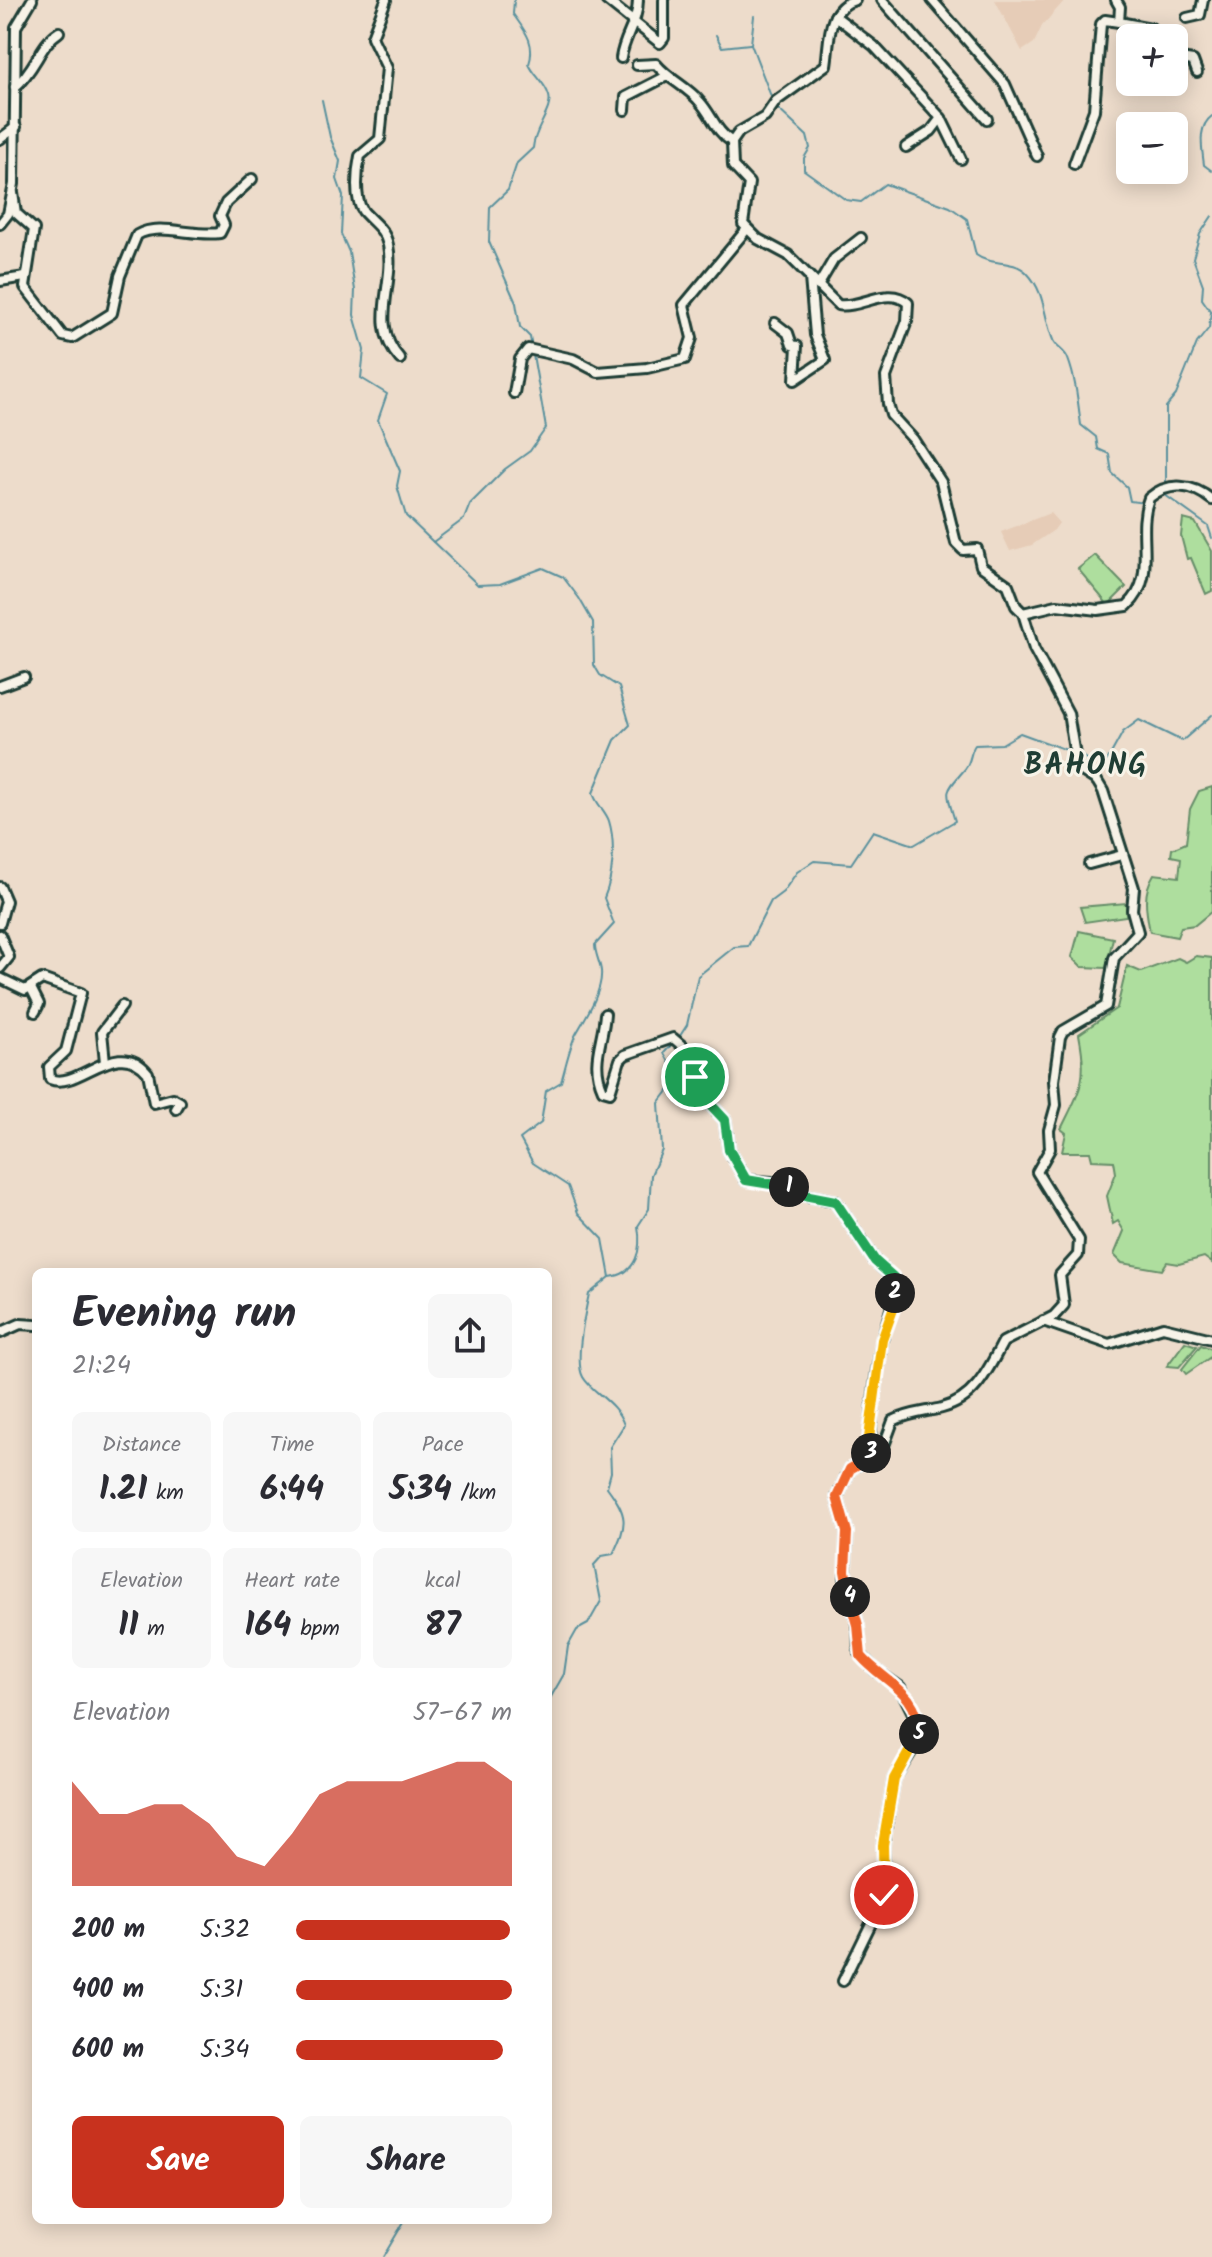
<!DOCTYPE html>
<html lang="en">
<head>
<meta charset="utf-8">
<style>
  body { margin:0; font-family:Kalam,sans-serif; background:#f7f7f7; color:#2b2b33; height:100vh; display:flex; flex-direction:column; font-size:30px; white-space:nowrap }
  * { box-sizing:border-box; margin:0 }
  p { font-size:26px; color:#7c7c81 }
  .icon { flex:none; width:44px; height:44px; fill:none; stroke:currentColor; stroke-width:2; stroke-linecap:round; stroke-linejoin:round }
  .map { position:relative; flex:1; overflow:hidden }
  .panel { position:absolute; left:32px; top:1268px; width:520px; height:956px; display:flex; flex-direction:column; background:#fff; border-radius:12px; box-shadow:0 4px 20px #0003 }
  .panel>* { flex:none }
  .fabs { position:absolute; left:1116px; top:24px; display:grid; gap:16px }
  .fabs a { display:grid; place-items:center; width:72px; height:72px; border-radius:12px; background:#fff; box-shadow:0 4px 20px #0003; font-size:40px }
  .pin { position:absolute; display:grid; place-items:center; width:68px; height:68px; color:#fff; margin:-34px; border:4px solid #fff; border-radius:50%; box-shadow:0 2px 8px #0007 }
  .km { position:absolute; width:40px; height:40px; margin:-20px; border-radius:50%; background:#222; color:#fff; font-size:22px; line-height:40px; text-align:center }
  .round { display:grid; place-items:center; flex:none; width:84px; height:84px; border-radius:12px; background:#f7f7f7 }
  .overview { display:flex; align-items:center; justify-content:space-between; height:136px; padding:0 40px }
  h1 { font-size:44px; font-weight:800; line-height:60px }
  .metrics { display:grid; grid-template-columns:repeat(3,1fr); gap:12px; height:136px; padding:8px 40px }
  .metrics div { display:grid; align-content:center; border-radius:12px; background:#f7f7f7; text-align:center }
  .metrics b { font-size:34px; font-weight:800 }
  .metrics small { font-size:22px; font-weight:400 }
  .metrics p { font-size:22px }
  .chart { height:224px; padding:16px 40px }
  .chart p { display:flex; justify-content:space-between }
  .chart svg { width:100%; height:144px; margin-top:8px; fill:#c8321e; opacity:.7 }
  .primary-button { display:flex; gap:16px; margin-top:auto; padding:16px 40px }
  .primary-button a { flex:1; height:92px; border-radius:12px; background:#c8321e; color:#fff; font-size:32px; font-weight:800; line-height:92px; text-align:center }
  .primary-button a+a { background:#f7f7f7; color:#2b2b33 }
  ul { padding:0 40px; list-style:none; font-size:26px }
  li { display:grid; grid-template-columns:128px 96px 1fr; align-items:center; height:60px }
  li i { height:20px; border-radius:10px; background:#c8321e }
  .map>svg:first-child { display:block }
  .built { fill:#e6ccb7 }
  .green { fill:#aede9e; stroke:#668e69; stroke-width:2 }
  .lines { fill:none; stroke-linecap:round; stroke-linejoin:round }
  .stream { stroke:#5a919d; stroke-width:2 }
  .minor-casing { stroke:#1f3d34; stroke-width:14 }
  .minor { stroke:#f7f3e8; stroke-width:8 }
  .split-1-casing { stroke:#fff; stroke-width:16 }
  .split-2-casing { stroke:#fff; stroke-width:16 }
  .split-3-casing { stroke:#fff; stroke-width:16 }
  .split-4-casing { stroke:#fff; stroke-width:16 }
  .split-5-casing { stroke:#fff; stroke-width:16 }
  .split-6-casing { stroke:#fff; stroke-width:16 }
  .split-1 { stroke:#22a559; stroke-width:10 }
  .split-2 { stroke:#22a559; stroke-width:10 }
  .split-3 { stroke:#f5b400; stroke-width:10 }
  .split-4 { stroke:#f0652b; stroke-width:10 }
  .split-5 { stroke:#f0652b; stroke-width:10 }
  .split-6 { stroke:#f5b400; stroke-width:10 }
  .labels { text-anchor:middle; stroke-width:6; stroke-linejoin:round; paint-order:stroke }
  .district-label { font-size:30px; font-weight:bold; letter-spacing:2px; fill:#1f3d34; stroke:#f7f3e8 }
</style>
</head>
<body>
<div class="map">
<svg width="1212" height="2257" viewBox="0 0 1212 2257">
  <rect width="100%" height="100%" fill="#eddccb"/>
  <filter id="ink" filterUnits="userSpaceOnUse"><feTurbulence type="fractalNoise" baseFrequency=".0125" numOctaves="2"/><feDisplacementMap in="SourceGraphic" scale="16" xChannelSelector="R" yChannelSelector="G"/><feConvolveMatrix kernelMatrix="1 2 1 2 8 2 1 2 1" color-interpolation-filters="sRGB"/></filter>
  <g filter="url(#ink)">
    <g class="built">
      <path d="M 995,0 L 1065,0 L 1042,26 L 1034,43 L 1022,51 Z"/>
      <path d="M 1050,513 L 1059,523 L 1054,530 L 1032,545 L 1010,551 L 1001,532 Z"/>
    </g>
    <g class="green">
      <path d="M 1183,519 L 1195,522 L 1212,551 L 1212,591 L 1206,594 L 1191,558 L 1187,559 L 1181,536 Z"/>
      <path d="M 1095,555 L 1126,587 L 1108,605 L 1078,569 Z"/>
      <path d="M 1212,787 L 1212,911 L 1195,925 L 1181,927 L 1177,937 L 1150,932 C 1146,911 1142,893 1154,874 L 1179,877 L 1181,858 L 1171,856 L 1172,849 L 1186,843 L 1190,809 L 1199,791 Z"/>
      <path d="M 1126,903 L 1126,916 L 1085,922 L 1080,907 Z"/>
      <path d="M 1079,931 L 1113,938 L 1106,968 L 1082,967 L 1072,957 Z"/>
      <path d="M 1196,956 L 1212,958 L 1212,1263 L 1204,1257 L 1179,1264 L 1167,1262 L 1162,1270 L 1122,1263 L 1114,1255 L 1124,1231 L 1118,1221 L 1113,1224 L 1107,1196 L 1116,1173 L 1114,1161 L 1092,1160 L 1090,1152 L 1062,1152 L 1066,1133 L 1061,1129 C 1081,1088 1088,1080 1079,1034 L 1117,1008 L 1127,966 L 1141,972 L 1178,958 L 1186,962 Z"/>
      <path d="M 1185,1342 L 1197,1346 L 1179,1367 L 1167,1366 Z"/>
      <path d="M 1201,1345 L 1212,1349 L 1212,1356 L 1186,1374 L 1182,1369 Z"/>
    </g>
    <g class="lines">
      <g class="stream">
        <path d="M 514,0 L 513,14 C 525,31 536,43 529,64 C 534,76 545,82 549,96 C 553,110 534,129 533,148 L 517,163 L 508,190 L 490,207 L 489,242 L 516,303 L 520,327 L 530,337 L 532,348"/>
        <path d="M 754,16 L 751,44 L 772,99"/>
        <path d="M 716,35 L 722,47 L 750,44"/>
        <path d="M 322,100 L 330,137 L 340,161 L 337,179 L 343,196 L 341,234 L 349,252 L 355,290 L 354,315 L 364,350 L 361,378 L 387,394 L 378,420 L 400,471 L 397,486 L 406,516 L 478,585 L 500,584 L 543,568 L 563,577 L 579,598 L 593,622 L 594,665 L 600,675 L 619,687 L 630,725 L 615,740 L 593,793 C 596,804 605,810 609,821 C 616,844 613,877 604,898 L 614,924 L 595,945 C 595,954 600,962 601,971 C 603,991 585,1018 576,1034 C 570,1045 565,1069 561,1082 L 546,1091 L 541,1123 L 520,1139 L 533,1163 L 568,1186 L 578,1213 L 603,1239 L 610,1277 L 589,1294 C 585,1312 574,1361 583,1377 C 592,1393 616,1401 624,1425 L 610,1447 L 611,1472 L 607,1487 C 628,1515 628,1523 613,1554 L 602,1556 L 594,1565 L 601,1601 L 588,1624 L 577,1630 L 568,1646 L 564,1674 L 548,1702"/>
        <path d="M 777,108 L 807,136 L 810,148 L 804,158 L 804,170 L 846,200 L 861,202 L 885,184 L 950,207 L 967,219 L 976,255 C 992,267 1012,258 1027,273 C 1046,293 1043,316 1053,340 C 1056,348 1065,350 1068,359 C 1076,380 1078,403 1081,425 L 1096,437 L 1098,449 L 1109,454 L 1112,473 L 1127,487 L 1130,501 L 1145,503"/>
        <path d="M 1212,116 C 1197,127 1202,148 1204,165 L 1212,171"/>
        <path d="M 1166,484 L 1166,407 L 1176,395 L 1197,343 L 1209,328 L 1211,312 L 1202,299 L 1203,285 L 1193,258 L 1200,234 L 1212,216"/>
        <path d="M 1165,495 L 1208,526 L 1212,538"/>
        <path d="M 1151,502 L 1164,495"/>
        <path d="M 433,542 L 464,519 L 470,504 L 505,469 L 530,451 L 546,428 L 533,355"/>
        <path d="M 1078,753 L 1090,762 L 1107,761 L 1123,732 L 1139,720 L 1182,741 L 1212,715"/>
        <path d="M 678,1039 L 687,1025 L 698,976 L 734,947 L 748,946 L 771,901 L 783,892 L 797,872 L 814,861 L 851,864 L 873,831 L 914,845 L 955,821 C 945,788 944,794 965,769 C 971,762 970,752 975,745 L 1002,744 L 1020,733 L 1072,752"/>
        <path d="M 610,1277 C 637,1274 642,1249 638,1226 L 649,1209 L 651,1175 L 662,1150 L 659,1103 L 678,1078 L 664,1053 L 673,1043"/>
        <path d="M 383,2257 L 405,2220"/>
      </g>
      <defs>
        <g id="minor">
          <path d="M 386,0 L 372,37 L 387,68 L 380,139 L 360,156 C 357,170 354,199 363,211 C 372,222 385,229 388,245 C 396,285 368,324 400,359"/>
          <path d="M 606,0 L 660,43 L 664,38 L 664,0"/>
          <path d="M 882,0 L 987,119"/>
          <path d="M 932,0 L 1005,84 L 1037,156"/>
          <path d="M 1116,0 L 1120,7 L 1119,22 L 1151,28 L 1156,38"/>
          <path d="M 835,16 L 874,46 L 941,118 L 961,159"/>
          <path d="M 1187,18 L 1200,15 L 1203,0"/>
          <path d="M 621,58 C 624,36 638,22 638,0"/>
          <path d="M 1174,58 L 1193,61 L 1197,72"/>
          <path d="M 637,65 L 656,64 C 669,80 688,87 700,102 C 712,115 716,132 732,142"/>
          <path d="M 15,87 C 36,69 40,44 59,32"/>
          <path d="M 625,110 L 626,97 L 665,77"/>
          <path d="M 0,139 L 16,127"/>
          <path d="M 906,147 L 931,131 L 941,118"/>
          <path d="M 1074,164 L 1094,110 L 1101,24 L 1105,20 L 1119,22"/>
          <path d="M 13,193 L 16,213 L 34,229 L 25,287 L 63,336 L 72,338 L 112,313 L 120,276 L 137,235 C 160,222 192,237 220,233 L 224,225 L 220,216 L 226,203 L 252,179"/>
          <path d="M 0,224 L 8,214 L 14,184 L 16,27 L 32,0"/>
          <path d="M 0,281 L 25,277"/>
          <path d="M 818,286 L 834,259 L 861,238"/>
          <path d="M 775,323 L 788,333 L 792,345 L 797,346 L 795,380 L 825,360 L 815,335 L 810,278"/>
          <path d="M 514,393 L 520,359 L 528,349 L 573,359 L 598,372 L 647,368 L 685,359 L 692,338 L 684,305 L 747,229"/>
          <path d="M 1023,613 L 1057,605 L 1098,610 L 1127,606 C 1159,577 1135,535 1149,498 C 1169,481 1193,484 1212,500"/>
          <path d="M 0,686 L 24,677"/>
          <path d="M 1089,864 L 1122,855"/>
          <path d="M 0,887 L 6,901 L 0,923"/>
          <path d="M 0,935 L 9,957 L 0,968"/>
          <path d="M 0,978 L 25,990 L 42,979 L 81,993 L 66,1051 L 49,1067 L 50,1079 C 79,1091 117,1034 148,1073 L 154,1103 L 173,1098 L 180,1102 L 176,1109"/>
          <path d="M 31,988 L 39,1004 L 35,1012"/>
          <path d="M 605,1014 C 603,1042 590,1062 603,1090 L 610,1092 L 620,1060 L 625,1055 L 673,1038 L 687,1050 L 695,1077 L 710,1104 L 725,1120 L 729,1150 L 746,1180 L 772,1182 L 804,1195 L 835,1201 L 875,1261 L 895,1280 C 895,1306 887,1318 882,1342 C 876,1372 868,1427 872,1456"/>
          <path d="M 105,1062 L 102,1032 L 122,1006"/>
          <path d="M 1043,1321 L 1109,1344 L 1163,1327 L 1212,1339"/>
          <path d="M 0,1333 L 20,1324 L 36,1325"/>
          <path d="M 843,1981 L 882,1901 L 885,1889 L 883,1845 L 894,1779 L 915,1746 L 919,1725 L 900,1687 L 875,1670 L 859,1653 L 858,1625 L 845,1578 L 847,1532 L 837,1497 L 850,1469 L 882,1451 L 893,1421 C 908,1413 926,1412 942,1408 C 975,1400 989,1368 1003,1342 L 1054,1316 L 1064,1305 L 1060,1275 L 1078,1255 L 1079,1240 L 1037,1172 L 1050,1149 L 1049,1130 L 1056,1105 L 1054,1081 L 1060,1037 L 1063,1031 L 1106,1006 L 1114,958 L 1138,932 L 1132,910 L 1134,888 L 1103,791 L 1097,781 L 1077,768 L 1068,713 L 1034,649 L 1023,613 L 1016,606 L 1008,585 L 981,566 L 977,549 L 963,550 L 956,543 L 941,482 L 913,439 L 891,415 L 888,404 L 886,377 L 907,321 L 908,303 C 888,285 861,309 838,305 L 788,255 L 758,239 L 743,224 L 749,183 L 733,166 L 732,142 L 739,132 L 765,117 L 776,101 L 826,65 C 830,42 826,8 855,0"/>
        </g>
      </defs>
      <use href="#minor" class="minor-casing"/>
      <use href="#minor" class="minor"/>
    </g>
  </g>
  <g class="lines" filter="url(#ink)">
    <defs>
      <path id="split-1" d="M 695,1077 L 710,1104 L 725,1120 L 729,1150 L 746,1180 L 789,1187"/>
      <path id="split-2" d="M 789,1187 L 804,1195 L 835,1201 L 875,1261 L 893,1277 L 895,1293"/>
      <path id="split-3" d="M 871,1453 L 869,1438 L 882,1340 L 896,1301 L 895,1293"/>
      <path id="split-4" d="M 850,1597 L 845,1571 L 847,1532 L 837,1497 L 850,1469 L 872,1456 L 871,1453"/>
      <path id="split-5" d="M 850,1597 L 858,1625 L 861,1656 C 883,1682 920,1691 919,1734"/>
      <path id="split-6" d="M 884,1895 L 883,1845 L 894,1779 L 919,1734"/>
    </defs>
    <use href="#split-1" class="split-1-casing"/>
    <use href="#split-2" class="split-2-casing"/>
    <use href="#split-3" class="split-3-casing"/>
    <use href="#split-4" class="split-4-casing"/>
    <use href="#split-5" class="split-5-casing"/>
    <use href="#split-6" class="split-6-casing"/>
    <use href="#split-1" class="split-1"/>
    <use href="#split-2" class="split-2"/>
    <use href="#split-3" class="split-3"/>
    <use href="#split-4" class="split-4"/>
    <use href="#split-5" class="split-5"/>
    <use href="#split-6" class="split-6"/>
  </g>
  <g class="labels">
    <g class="district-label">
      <text x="1086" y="774">BAHONG</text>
    </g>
  </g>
</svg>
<div class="fabs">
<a>+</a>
<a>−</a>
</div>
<div class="pin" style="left:695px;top:1077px;background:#1e9e55"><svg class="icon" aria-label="arrive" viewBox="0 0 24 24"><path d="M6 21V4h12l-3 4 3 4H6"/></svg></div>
<div class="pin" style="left:884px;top:1895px;background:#d93025"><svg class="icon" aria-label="check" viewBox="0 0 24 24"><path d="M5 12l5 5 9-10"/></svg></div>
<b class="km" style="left:789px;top:1187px">1</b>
<b class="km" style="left:895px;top:1293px">2</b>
<b class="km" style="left:871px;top:1453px">3</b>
<b class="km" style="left:850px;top:1597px">4</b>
<b class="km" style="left:919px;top:1734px">5</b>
<section class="panel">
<div class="overview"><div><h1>Evening run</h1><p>21:24</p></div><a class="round"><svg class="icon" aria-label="share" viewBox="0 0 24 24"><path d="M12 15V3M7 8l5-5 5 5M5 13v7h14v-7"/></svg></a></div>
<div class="metrics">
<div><p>Distance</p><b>1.21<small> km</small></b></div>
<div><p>Time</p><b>6:44</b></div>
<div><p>Pace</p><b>5:34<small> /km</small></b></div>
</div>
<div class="metrics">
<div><p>Elevation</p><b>11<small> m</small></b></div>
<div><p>Heart rate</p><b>164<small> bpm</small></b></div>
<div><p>kcal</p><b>87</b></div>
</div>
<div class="chart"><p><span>Elevation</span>57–67 m</p>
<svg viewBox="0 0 160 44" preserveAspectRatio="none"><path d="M0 44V12L10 22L20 22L30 19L40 19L50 25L60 35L70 38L80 28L90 16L100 12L110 12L120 12L130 9L140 6L150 6L160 12V44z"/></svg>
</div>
<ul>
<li><b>200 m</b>5:32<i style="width:99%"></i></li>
<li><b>400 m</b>5:31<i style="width:100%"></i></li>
<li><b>600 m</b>5:34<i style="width:96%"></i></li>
</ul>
<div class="primary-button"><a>Save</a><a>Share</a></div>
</section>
</div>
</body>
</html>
